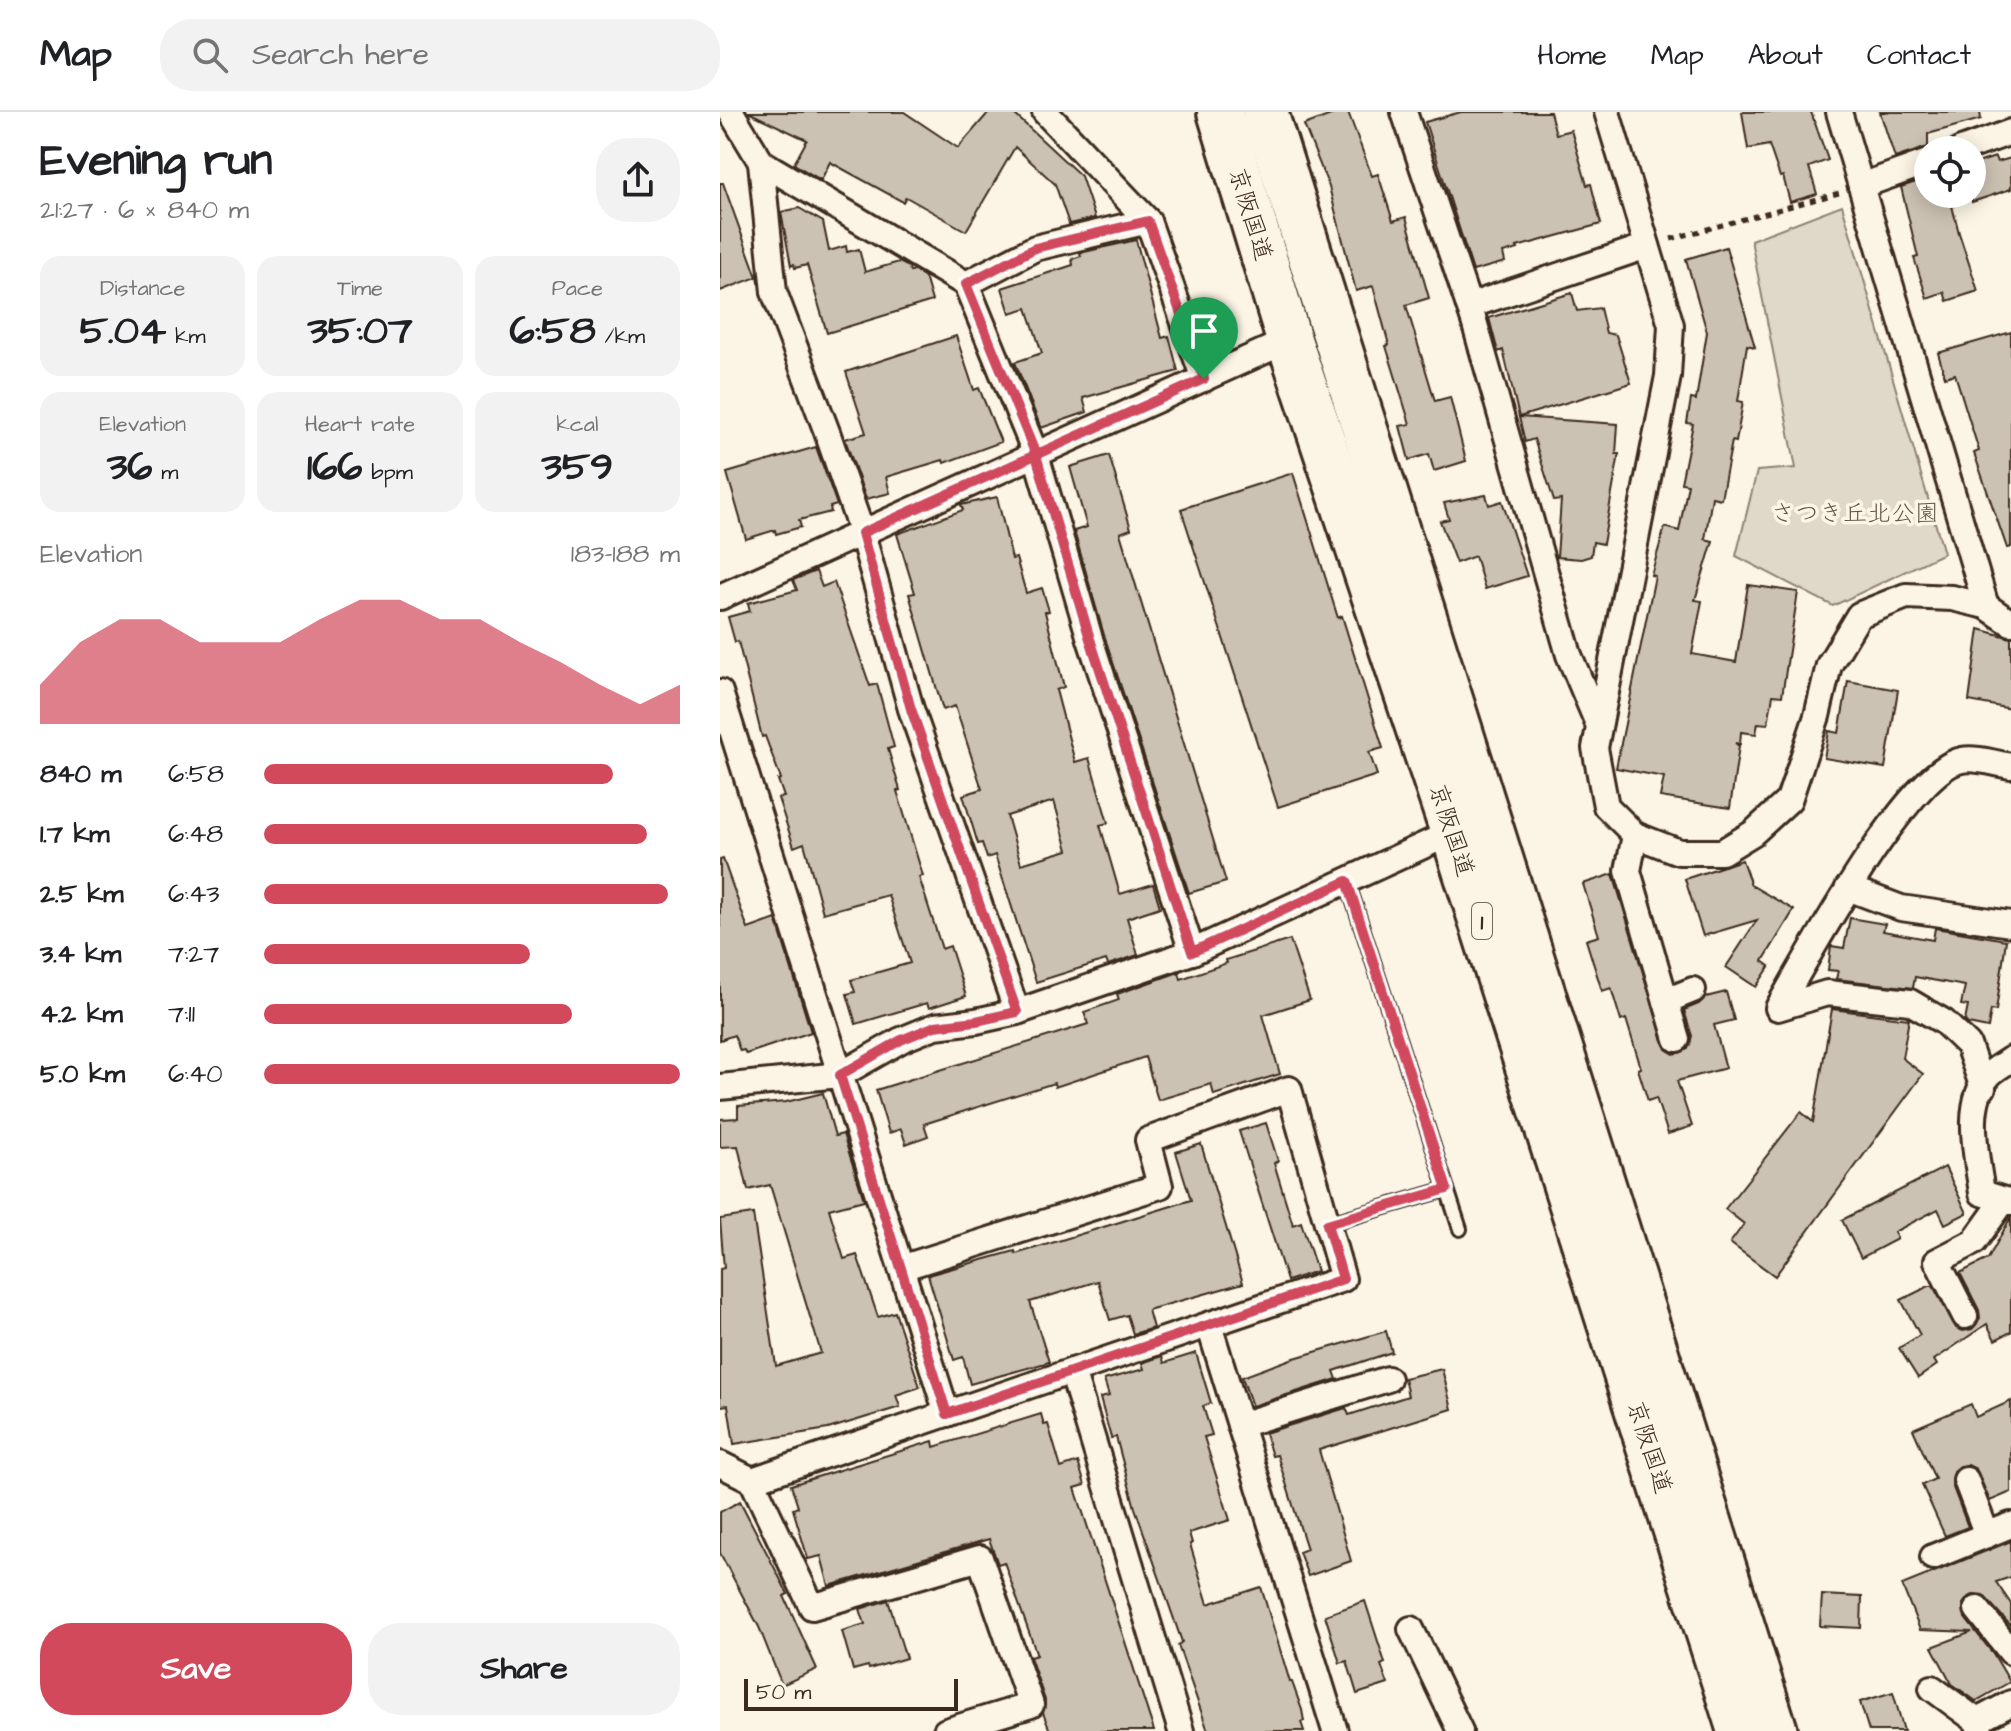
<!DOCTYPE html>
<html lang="en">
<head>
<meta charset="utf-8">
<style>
  body { margin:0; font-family:"Architects Daughter","Klee One",sans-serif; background:#f2f2f2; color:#202124; height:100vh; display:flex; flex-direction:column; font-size:30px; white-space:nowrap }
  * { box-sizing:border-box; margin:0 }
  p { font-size:26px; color:#757577 }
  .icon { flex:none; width:44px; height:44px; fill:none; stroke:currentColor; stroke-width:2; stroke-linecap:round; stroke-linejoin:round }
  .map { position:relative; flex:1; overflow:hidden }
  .drawer { display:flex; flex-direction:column; background:#fff; width:720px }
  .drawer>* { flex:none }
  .controls { position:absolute; left:1194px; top:24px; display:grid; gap:16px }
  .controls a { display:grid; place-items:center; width:72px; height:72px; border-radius:50%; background:#fff; box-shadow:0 4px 20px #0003; font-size:40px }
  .scale { position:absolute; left:24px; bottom:20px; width:214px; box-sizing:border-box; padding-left:8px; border:4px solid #3b2a1e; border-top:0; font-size:22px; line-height:28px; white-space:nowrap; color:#3b2a1e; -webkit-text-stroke:6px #fcf5e5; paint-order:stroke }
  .pin { position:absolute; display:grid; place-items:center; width:68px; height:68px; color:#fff; margin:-82px -34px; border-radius:50% 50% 50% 0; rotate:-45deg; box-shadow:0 0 8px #0007 }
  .pin .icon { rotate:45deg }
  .round { display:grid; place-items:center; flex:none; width:84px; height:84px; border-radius:32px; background:#f2f2f2 }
  .headline { display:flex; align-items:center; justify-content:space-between; height:136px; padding:0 40px }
  h1 { font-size:44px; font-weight:700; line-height:60px }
  .stats { display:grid; grid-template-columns:repeat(3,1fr); gap:12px; height:136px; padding:8px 40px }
  .stats div { display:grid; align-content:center; border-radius:20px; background:#f2f2f2; text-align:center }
  .stats b { font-size:40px; font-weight:700 }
  .stats small { font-size:22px; font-weight:400 }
  .stats p { font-size:22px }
  .chart { height:224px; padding:16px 40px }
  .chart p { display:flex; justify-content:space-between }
  .chart svg { width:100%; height:144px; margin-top:8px; fill:#d1495b; opacity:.7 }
  .button { display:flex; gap:16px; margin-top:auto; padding:16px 40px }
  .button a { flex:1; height:92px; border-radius:32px; background:#d1495b; color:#fff; font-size:32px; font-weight:700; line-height:92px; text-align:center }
  .button a+a { background:#f2f2f2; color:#202124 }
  ul { padding:0 40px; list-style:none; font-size:26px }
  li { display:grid; grid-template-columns:128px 96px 1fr; align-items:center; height:60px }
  li i { height:20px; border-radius:10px; background:#d1495b }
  header { display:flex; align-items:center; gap:48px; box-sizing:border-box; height:112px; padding:0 40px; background:#fff; border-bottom:2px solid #e0e0e0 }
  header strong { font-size:38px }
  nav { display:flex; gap:44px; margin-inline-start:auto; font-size:28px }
  .search { width:560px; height:72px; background:#f2f2f2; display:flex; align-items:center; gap:20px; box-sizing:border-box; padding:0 28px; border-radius:32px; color:#757577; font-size:30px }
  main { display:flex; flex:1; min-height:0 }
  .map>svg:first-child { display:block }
  .green { fill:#e0d8c8; stroke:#8e8173; stroke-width:2 }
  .building { fill:#ccc2b3; stroke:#3b2a1e; stroke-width:2; fill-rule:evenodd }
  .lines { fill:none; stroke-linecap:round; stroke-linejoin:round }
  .lane-casing { stroke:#3b2a1e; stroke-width:18 }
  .street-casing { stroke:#3b2a1e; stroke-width:30 }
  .highway-casing { stroke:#3b2a1e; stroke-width:50 }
  .path { stroke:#3b2a1e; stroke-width:5; stroke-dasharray:6 6; stroke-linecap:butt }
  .lane { stroke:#fcf5e5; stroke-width:12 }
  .street { stroke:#fcf5e5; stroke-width:24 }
  .highway { stroke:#fcf5e5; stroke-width:44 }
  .route-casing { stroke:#fff; stroke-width:16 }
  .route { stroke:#d1495b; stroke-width:10 }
  .labels { text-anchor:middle; stroke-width:7; stroke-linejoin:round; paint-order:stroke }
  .shield { fill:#fcf5e5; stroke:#75675a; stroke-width:2 }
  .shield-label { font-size:22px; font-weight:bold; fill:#3b2a1e }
  .street-label { font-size:24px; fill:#3b2a1e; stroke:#fcf5e5 }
  .park-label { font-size:24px; fill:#645648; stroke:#fcf5e5 }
</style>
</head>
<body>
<header>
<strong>Map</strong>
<div class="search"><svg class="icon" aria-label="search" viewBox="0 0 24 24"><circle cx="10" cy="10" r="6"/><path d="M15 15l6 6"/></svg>Search here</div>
<nav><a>Home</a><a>Map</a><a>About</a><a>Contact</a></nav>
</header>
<main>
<section class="drawer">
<div class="headline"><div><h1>Evening run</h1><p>21:27 · 6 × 840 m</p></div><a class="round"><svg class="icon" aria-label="share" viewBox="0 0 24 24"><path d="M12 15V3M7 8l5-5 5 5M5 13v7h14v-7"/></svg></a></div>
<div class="stats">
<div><p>Distance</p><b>5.04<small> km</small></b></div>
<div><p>Time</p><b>35:07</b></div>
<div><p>Pace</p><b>6:58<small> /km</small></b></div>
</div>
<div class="stats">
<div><p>Elevation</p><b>36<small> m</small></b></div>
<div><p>Heart rate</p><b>166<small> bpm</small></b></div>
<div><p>kcal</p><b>359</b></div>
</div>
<div class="chart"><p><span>Elevation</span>183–188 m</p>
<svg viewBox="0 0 160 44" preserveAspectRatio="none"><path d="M0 44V32L10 19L20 12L30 12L40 19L50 19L60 19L70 12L80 6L90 6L100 12L110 12L120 19L130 25L140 32L150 38L160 32V44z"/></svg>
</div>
<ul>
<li><b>840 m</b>6:58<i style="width:84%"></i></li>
<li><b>1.7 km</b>6:48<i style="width:92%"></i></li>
<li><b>2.5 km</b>6:43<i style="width:97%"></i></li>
<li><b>3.4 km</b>7:27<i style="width:64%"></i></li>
<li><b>4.2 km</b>7:11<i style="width:74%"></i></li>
<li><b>5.0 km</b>6:40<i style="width:100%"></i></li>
</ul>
<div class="button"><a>Save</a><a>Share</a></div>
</section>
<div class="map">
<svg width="1291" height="1619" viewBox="0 0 1291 1619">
  <rect width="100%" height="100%" fill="#fcf5e5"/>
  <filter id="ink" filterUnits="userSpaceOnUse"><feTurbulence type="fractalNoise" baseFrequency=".0125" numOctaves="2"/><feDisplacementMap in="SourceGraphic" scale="16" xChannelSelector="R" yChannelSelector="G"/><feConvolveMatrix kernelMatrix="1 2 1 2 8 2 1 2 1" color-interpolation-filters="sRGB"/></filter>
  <g filter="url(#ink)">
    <path class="green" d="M 1122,93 L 1224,441 L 1113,494 L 1016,444 L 1037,359 L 1076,356 L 1031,128 Z"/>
    <g class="building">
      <path d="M 28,0 L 184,0 L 238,36 L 269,0 L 292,0 L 361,64 L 375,106 L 349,112 L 335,72 L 295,35 L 246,119 L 186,85 L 183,90 L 110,50 L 101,68 L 74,52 L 87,28 Z"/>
      <path d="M 619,0 L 628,0 L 652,64 L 658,62 L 673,109 L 686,105 L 709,186 L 686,193 L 715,289 L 730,285 L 746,349 L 714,359 L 709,342 L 689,348 L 680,314 L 690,312 L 666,234 L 669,233 L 653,174 L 636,179 L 609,75 L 584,13 Z"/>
      <path d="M 741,0 L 830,0 L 836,22 L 851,18 L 867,73 L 871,72 L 881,112 L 797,135 L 798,137 L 783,141 L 785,150 L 753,159 L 705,10 Z"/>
      <path d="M 1022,0 L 1091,0 L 1108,48 L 1089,55 L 1097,82 L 1070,90 L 1063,64 L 1060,65 L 1049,33 L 1028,37 Z"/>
      <path d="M 1160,0 L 1260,0 L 1261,7 L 1208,22 L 1208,35 L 1175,46 Z"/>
      <path d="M 1275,45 L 1277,50 L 1291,46 L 1291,77 L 1252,90 L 1252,53 Z"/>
      <path d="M 1208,66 L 1208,82 L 1229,82 L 1239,121 L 1258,179 L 1227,189 L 1224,180 L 1207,186 L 1194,146 L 1198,145 L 1181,75 Z"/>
      <path d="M 0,71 L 3,71 L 37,165 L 0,179 Z"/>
      <path d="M 79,96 L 103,110 L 109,139 L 126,134 L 127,140 L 139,137 L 145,160 L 179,150 L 189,155 L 190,160 L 194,158 L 205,165 L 212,189 L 107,221 L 87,153 L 75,156 L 74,152 L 71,154 L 61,100 Z"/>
      <path d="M 416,128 L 442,226 L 449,224 L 458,259 L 363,286 L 367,300 L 321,316 L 295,250 L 322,241 L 307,196 L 290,201 L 282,176 L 353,153 L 352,147 L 361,144 L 360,141 Z"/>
      <path d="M 1006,135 L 1035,235 L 1027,233 L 1018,289 L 1023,290 L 1016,330 L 1012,329 L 1001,387 L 992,385 L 985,427 L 993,429 L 975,488 L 982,489 L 972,542 L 1016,550 L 1028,473 L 1078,480 L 1062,584 L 1053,583 L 1048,612 L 1038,611 L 1036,622 L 1021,620 L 1020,632 L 1015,631 L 1019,634 L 1010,696 L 940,685 L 944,665 L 896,656 L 935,464 L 931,463 L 945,415 L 959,419 L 968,372 L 961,371 L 973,312 L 967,311 L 971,287 L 976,288 L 987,220 L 966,147 Z"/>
      <path d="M 852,181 L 857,199 L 880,196 L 886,221 L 896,223 L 911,271 L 799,305 L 783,238 L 778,240 L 769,206 Z"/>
      <path d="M 1291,220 L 1291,435 L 1287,436 L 1254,341 L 1259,339 L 1235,262 L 1225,265 L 1218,241 Z"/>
      <path d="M 236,224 L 254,278 L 259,276 L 281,330 L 224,351 L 223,348 L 166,365 L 170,381 L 146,387 L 125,327 L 146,321 L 126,260 Z"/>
      <path d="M 799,305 L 898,312 L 896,342 L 899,342 L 883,432 L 873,430 L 871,444 L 861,447 L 837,445 L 841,388 L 834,389 L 814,327 L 805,330 Z"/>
      <path d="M 96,335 L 117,393 L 110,395 L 111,400 L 79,408 L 81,415 L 56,422 L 55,418 L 26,427 L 7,361 Z"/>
      <path d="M 389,343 L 411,417 L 400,421 L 506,770 L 469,781 L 384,523 L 354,419 L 367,415 L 350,355 Z"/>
      <path d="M 573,361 L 618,506 L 622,504 L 663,636 L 649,640 L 657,663 L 558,695 L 461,397 Z"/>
      <path d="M 766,383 L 769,393 L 782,389 L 807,464 L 765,477 L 755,444 L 736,451 L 720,409 L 729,407 L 724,391 Z"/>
      <path d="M 277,385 L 292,447 L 296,446 L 306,481 L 322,476 L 329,499 L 325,500 L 344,575 L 336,578 L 355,650 L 369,646 L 388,711 L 380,713 L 400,782 L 433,772 L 440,795 L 407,806 L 418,843 L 388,853 L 386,848 L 316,870 L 275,743 L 267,746 L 262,731 L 258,732 L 243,683 L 262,677 L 235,594 L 223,598 L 189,482 L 195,481 L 177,422 L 243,398 L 241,393 ZM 334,689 L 348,738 L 301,752 L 287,704 Z"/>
      <path d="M 96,459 L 102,475 L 114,470 L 150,574 L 157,572 L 174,635 L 168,637 L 180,678 L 177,679 L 203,764 L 199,765 L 222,837 L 230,834 L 246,884 L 209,896 L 207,891 L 136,912 L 127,882 L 135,880 L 131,868 L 190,851 L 168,783 L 103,801 L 84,731 L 74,735 L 58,686 L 64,685 L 58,668 L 61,667 L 45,624 L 42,625 L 18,529 L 15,530 L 8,505 L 30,499 L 28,491 L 77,478 L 73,468 Z"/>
      <path d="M 1259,517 L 1291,526 L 1291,597 L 1249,589 Z"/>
      <path d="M 1128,569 L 1178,578 L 1165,656 L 1104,646 L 1109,619 L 1119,621 Z"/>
      <path d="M 3,747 L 28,817 L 56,807 L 91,920 L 26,942 L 24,938 L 20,939 L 14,923 L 0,928 L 0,748 Z"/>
      <path d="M 1022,748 L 1031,773 L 1074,798 L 1043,849 L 1050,854 L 1036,875 L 1006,855 L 1037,808 L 983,824 L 965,767 Z"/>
      <path d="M 893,762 L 946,937 L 954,942 L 968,937 L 972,924 L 964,898 L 979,892 L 986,885 L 1006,880 L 1014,908 L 994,913 L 1006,956 L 957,969 L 972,1014 L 948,1022 L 936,986 L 928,989 L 918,957 L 921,956 L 906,907 L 901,909 L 891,876 L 882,879 L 866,828 L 879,824 L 863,772 Z"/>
      <path d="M 1130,806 L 1165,812 L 1163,819 L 1213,828 L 1215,816 L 1286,828 L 1276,899 L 1271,898 L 1268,916 L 1248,912 L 1245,909 L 1248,894 L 1241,893 L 1245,874 L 1195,865 L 1193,876 L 1116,867 L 1118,859 L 1108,858 L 1111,834 L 1124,836 Z"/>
      <path d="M 570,828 L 590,888 L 543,903 L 560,962 L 494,983 L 491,972 L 438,988 L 425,945 L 335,975 L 334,971 L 204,1012 L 208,1024 L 186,1032 L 181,1017 L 169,1021 L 156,978 L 368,912 L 364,900 L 399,888 L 397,882 L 459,860 L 461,867 L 507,851 L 506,848 Z"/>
      <path d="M 1112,897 L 1189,907 L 1182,946 L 1203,962 L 1055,1164 L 1010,1131 L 1024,1112 L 1005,1097 L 1081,1000 L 1093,1010 Z"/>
      <path d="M 103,981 L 115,1024 L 123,1022 L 144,1088 L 109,1097 L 124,1147 L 137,1143 L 158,1205 L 175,1200 L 200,1275 L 176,1283 L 180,1295 L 108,1317 L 14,1332 L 8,1293 L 0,1294 L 0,1157 L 4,1156 L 0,1107 L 33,1102 L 56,1254 L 101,1241 L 50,1073 L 28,1078 L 18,1034 L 0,1035 L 0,1007 L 18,1006 L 18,994 L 66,990 Z"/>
      <path d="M 546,1011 L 558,1049 L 554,1051 L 573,1113 L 581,1110 L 597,1159 L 567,1169 L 519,1019 Z"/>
      <path d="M 481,1032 L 523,1171 L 428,1198 L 433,1216 L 413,1222 L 407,1203 L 390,1208 L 378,1169 L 310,1190 L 329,1250 L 250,1272 L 243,1245 L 234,1248 L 208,1163 L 295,1139 L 296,1142 L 471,1088 L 456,1040 Z"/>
      <path d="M 1225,1055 L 1247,1101 L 1225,1112 L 1218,1097 L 1174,1120 L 1177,1127 L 1141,1146 L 1122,1108 Z"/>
      <path d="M 1291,1105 L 1291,1220 L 1275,1228 L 1267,1212 L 1214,1248 L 1217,1253 L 1198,1266 L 1179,1236 L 1200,1223 L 1181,1188 L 1209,1174 L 1213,1174 L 1236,1216 L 1243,1219 L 1252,1217 L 1260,1206 L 1259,1198 L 1240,1161 L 1268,1147 Z"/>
      <path d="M 666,1219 L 672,1240 L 614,1259 L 617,1267 L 532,1294 L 522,1265 L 571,1247 Z"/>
      <path d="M 476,1241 L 491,1291 L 483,1294 L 492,1323 L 484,1325 L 510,1408 L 469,1421 L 472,1431 L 470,1432 L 488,1492 L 541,1475 L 570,1570 L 572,1570 L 582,1598 L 584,1609 L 581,1610 L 584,1619 L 488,1619 L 458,1533 L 462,1530 L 415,1396 L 396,1325 L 391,1326 L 380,1286 L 389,1284 L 384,1268 L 424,1257 L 422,1251 L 442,1244 L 444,1251 Z"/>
      <path d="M 722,1257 L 732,1297 L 599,1338 L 631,1449 L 588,1464 L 579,1440 L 587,1437 L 557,1343 L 552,1344 L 545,1321 L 626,1296 L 629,1303 L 688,1284 L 684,1266 Z"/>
      <path d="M 1291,1289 L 1291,1380 L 1270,1389 L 1256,1357 L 1248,1353 L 1240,1354 L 1234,1359 L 1232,1373 L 1248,1415 L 1225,1424 L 1202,1373 L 1215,1367 L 1193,1317 L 1251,1292 L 1256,1305 Z"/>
      <path d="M 321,1302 L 324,1313 L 328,1312 L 341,1356 L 358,1350 L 365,1373 L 355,1376 L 434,1619 L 330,1619 L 323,1601 L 325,1588 L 310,1545 L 317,1543 L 284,1450 L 278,1452 L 269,1427 L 109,1474 L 101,1444 L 88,1447 L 73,1397 L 78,1395 L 71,1373 L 213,1329 L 214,1335 Z"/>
      <path d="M 20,1389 L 68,1482 L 64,1484 L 97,1557 L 62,1573 L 39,1515 L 0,1441 L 0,1400 Z"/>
      <path d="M 1291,1429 L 1291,1465 L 1276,1470 L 1291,1492 L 1291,1514 L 1263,1483 L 1256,1482 L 1248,1485 L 1243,1492 L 1245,1506 L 1274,1543 L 1290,1570 L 1256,1589 L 1232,1572 L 1212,1535 L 1252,1520 L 1200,1518 L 1182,1473 Z"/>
      <path d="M 1102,1483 L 1142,1485 L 1141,1516 L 1100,1514 Z"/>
      <path d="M 168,1488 L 186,1546 L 149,1557 L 148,1554 L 133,1558 L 122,1519 L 145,1512 L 140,1497 Z"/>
      <path d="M 645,1489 L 665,1551 L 661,1553 L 668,1572 L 637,1582 L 627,1549 L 620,1551 L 605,1503 Z"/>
      <path d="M 1173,1580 L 1184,1619 L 1149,1619 L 1140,1590 Z"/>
    </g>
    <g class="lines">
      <defs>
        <g id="lane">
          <path d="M 627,769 L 740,1117"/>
          <path d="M 607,1112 L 727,1077"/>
        </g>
        <g id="street">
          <path d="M 11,0 L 41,50 L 246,172 L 315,136 L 428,109"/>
          <path d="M 325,0 L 428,109 L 484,267"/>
          <path d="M 684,0 L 754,209 L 849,543 L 879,614"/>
          <path d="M 887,0 L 951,213 L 948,264 L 875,636 L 886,694 L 915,723 L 959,740 L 1002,740 L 1033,721 L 1069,688 L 1097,604 L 1109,553 L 1139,503 L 1186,484 L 1232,486 L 1266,494 L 1291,511"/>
          <path d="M 1119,0 L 1266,494"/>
          <path d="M 1241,38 L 1291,20"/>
          <path d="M 41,50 L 54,180 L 107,320 L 142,421 L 191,597 L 297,900"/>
          <path d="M 1141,74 L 1208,50"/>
          <path d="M 246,172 L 316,343 L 370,527 L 472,840"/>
          <path d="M 749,194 L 927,134"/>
          <path d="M 0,485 L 569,228"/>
          <path d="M 0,580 L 227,1302"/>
          <path d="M 915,723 L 908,759 L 957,927"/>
          <path d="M 1128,776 L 1181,796 L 1291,812"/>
          <path d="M 946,889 L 973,878"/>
          <path d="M 1291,947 C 1284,952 1276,956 1270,962 C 1243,991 1257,1045 1262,1081 L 1291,1090"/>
          <path d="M 0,975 L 120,963 L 181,928 L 215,914 L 256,909 L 297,900 L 472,840 L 733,720"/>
          <path d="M 1263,976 L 1248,933 L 1224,910 L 1190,890 L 1107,881 L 1058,896 C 1087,846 1189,657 1242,648 C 1256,645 1277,652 1291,654"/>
          <path d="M 1245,1204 L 1217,1149 L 1254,1130 L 1284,1088"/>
          <path d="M 489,1213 L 615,1619"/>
          <path d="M 352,1259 L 461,1619"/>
          <path d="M 520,1313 L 668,1267"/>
          <path d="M 0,1352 L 32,1368 L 92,1495 L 260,1446 L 311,1593 L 226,1619"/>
          <path d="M 32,1368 L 623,1167 L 569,977 L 428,1028 L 440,1074 L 181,1156"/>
          <path d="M 1246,1368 L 1267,1423"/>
          <path d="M 1213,1445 L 1291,1413"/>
          <path d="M 1257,1497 L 1291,1540"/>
          <path d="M 691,1517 L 740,1619"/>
          <path d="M 1212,1576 L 1257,1609 L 1260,1619"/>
          <path d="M 1257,1609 L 1291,1591"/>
        </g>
        <g id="highway">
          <path d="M 500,0 L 569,228 L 733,720 L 1020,1619"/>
          <path d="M 545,0 L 1055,1619"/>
        </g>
      </defs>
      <use href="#lane" class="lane-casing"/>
      <use href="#street" class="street-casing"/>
      <use href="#highway" class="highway-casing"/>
      <path class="path" d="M 951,127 L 1119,81"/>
      <use href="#lane" class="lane"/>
      <use href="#street" class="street"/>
      <use href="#highway" class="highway"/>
    </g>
  </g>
  <g class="lines" filter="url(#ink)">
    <defs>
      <path id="route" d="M 484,267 L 142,421 L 191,597 L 297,900 L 256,909 L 215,914 L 181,928 L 120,963 L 227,1302 L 623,1167 L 607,1112 L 727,1077 L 627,769 L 472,840 L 370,527 L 316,343 L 246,172 L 315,136 L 428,109 L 484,267"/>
    </defs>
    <use href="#route" class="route-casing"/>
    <use href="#route" class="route"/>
  </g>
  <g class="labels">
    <rect class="shield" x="752" y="791" width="20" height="36" rx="6"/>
    <g class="shield-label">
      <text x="762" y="817">1</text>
    </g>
    <g class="street-label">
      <text transform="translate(531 102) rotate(73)" y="8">京阪国道</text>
      <text transform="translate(732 718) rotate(72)" y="8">京阪国道</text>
      <text transform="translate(930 1335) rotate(72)" y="8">京阪国道</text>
    </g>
    <g class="park-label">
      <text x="1135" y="409">さつき丘北公園</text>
    </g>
  </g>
</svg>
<div class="controls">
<a><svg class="icon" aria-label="locate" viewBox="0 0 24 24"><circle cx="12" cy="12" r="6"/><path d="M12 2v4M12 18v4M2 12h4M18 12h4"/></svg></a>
</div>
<div class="scale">50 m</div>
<div class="pin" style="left:484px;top:267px;background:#1e9e55"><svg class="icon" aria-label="arrive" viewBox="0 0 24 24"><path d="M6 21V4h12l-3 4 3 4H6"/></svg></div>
</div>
</main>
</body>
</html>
